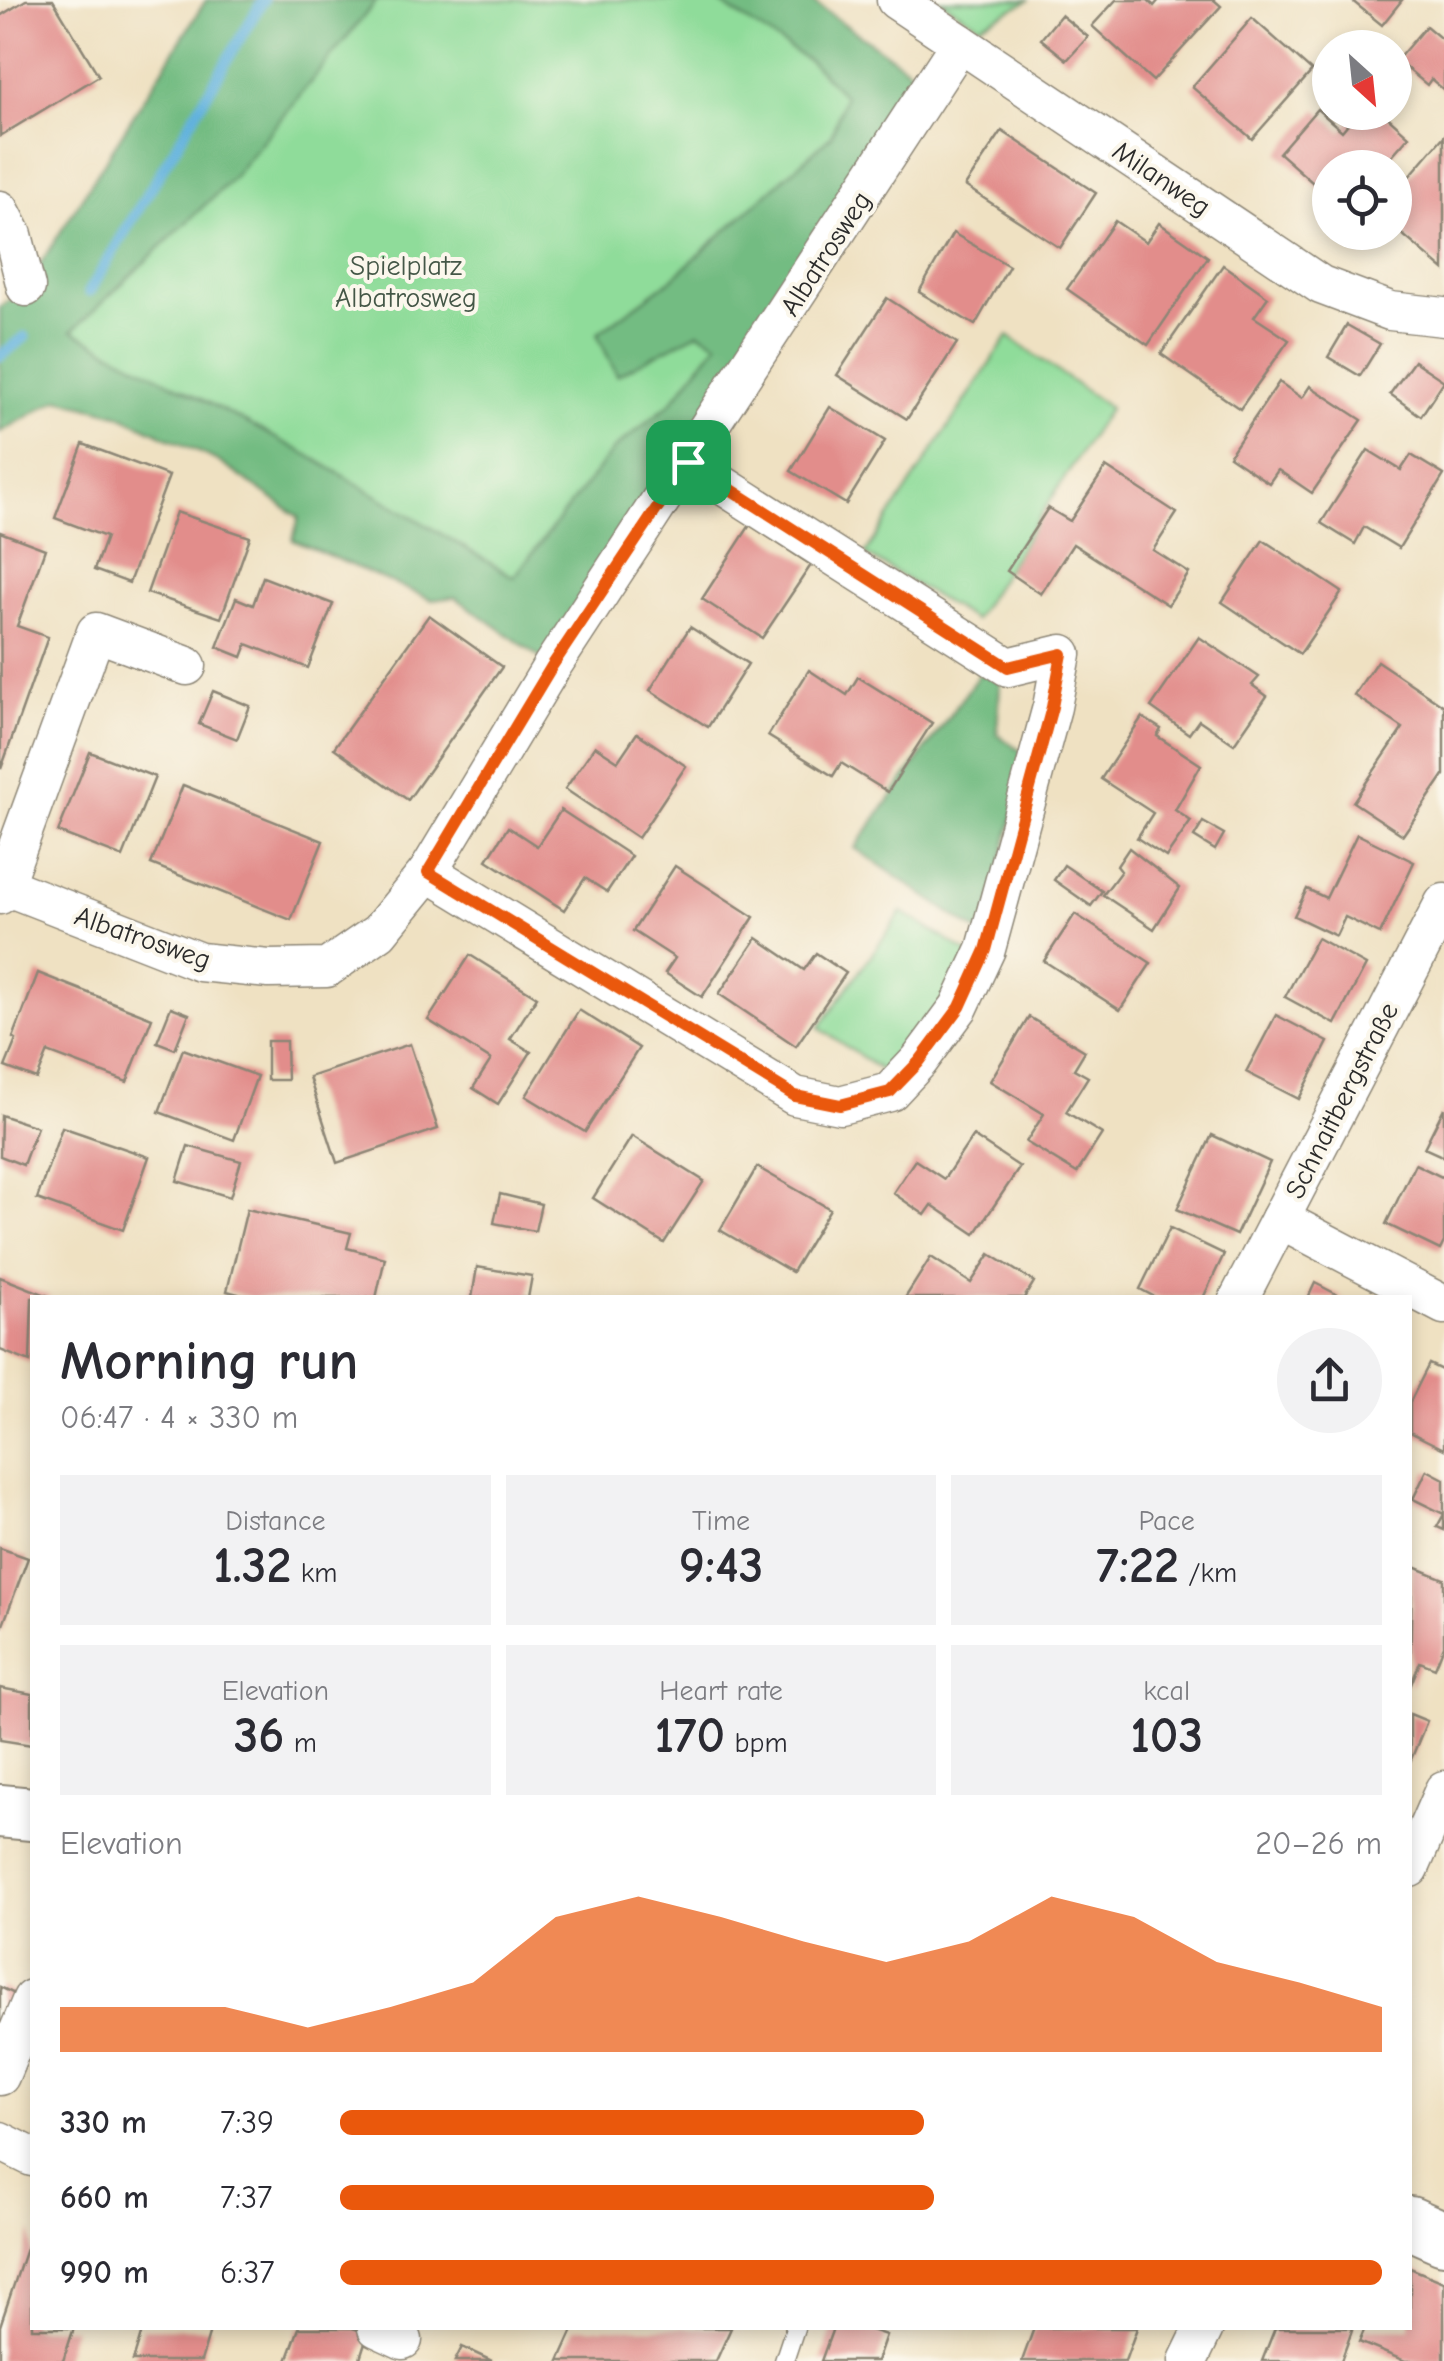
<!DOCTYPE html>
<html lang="en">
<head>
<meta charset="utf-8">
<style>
  body { margin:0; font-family:"Comic Neue",sans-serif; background:#f2f2f3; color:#2b2b33; height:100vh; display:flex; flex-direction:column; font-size:38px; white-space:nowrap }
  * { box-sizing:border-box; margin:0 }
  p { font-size:32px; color:#7c7c81 }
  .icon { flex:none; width:55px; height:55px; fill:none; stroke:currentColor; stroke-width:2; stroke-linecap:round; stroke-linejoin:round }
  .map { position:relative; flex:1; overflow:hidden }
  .side { position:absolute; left:30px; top:1295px; width:1382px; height:1035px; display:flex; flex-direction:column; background:#fff; border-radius:0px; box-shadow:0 5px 15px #0003 }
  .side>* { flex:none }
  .needle { width:65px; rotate:153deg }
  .controls { position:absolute; left:1312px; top:30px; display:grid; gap:20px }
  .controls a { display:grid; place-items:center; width:100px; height:100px; border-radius:50%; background:#fff; box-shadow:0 5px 15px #0003; font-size:50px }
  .pin { position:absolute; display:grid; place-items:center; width:85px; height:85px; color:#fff; margin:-42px; border-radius:20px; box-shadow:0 5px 15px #0006 }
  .round { display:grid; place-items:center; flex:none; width:105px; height:105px; border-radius:52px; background:#f2f2f3 }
  .summary { display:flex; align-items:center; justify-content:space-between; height:170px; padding:0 30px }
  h1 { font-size:55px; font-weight:600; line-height:75px }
  .figures { display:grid; grid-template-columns:repeat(3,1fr); gap:15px; height:170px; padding:10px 30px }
  .figures div { display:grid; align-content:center; border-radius:0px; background:#f2f2f3; text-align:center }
  .figures b { font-size:50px; font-weight:600 }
  .figures small { font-size:28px; font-weight:400 }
  .figures p { font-size:28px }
  .chart { height:280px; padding:20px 30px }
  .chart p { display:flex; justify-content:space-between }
  .chart svg { width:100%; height:180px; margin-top:10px; fill:#ea580c; opacity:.7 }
  ul { padding:0 30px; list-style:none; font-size:32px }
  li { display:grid; grid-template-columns:160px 120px 1fr; align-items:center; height:75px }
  li i { height:25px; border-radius:12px; background:#ea580c }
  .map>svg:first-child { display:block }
  .green { fill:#8fdc9a; stroke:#5d8462; stroke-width:2.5 }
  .forest { fill:#73bc82; stroke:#4f7456; stroke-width:2.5 }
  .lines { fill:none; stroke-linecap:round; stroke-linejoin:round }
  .stream { stroke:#62b2dd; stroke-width:11 }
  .building { fill:#e28d8b }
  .lane-casing { stroke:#8d8676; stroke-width:21 }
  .street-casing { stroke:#8d8676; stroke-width:41 }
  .secondary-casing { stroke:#8d8676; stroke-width:56 }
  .lane { stroke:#fff; stroke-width:18 }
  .street { stroke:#fff; stroke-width:38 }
  .secondary { stroke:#fff; stroke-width:52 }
  .route-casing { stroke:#fff; stroke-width:20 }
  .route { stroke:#ea580c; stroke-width:12 }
  .labels { text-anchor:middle; stroke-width:8; stroke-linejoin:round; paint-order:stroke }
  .street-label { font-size:28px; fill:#2b2b2b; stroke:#fbf7ec }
  .park-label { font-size:28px; fill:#445747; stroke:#fbf7ec }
</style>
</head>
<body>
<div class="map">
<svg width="1444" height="2361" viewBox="0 0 1444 2361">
  <rect width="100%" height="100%" fill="#fbf7ec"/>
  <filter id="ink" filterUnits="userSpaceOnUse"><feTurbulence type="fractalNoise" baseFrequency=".01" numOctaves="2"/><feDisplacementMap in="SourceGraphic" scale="20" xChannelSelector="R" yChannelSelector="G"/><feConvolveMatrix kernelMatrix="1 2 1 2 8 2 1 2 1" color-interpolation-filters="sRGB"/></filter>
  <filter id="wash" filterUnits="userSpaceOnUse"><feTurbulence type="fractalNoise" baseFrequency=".0048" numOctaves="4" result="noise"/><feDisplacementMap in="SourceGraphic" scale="40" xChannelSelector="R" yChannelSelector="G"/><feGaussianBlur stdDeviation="2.25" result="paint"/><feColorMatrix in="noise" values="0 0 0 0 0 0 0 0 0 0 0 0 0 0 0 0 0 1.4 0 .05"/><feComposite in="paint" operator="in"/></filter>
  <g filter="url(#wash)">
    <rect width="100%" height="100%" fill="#efe1c2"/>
    <g class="green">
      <path d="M 377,0 L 715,0 L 812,63 L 845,95 L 831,136 L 672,279 L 597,334 L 617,375 L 699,332 L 718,343 L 670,404 L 613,450 L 514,577 L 308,455 L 72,331 L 230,181 Z"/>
      <path d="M 939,0 L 1030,0 L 980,25 Z"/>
      <path d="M 1008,336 L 1109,408 L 974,620 L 865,554 Z"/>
      <path d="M 902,912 L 971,955 L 953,995 L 888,1075 L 819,1028 Z"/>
    </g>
    <g class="forest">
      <path d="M 206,0 L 377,0 L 230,181 L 72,331 L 308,455 L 514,577 L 613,450 L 670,404 L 718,343 L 699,332 L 617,375 L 597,334 L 672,279 L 831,136 L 845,96 L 812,63 L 715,0 L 810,0 L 934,87 L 552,666 L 455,597 L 432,600 L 293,540 L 299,517 L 218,461 L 118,414 L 59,399 L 0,432 L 0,307 L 26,287 Z"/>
      <path d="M 981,672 L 1000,683 L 997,734 L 1029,757 L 982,935 L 855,848 Z"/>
    </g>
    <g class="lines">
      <g class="stream">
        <path d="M 89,292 L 263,0"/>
        <path d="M 0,356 L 25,337"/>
      </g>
    </g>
    <g id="blocks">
      <g class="building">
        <path d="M 26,0 L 53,0 L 99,76 L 0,136 L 0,16 Z"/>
        <path d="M 1116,0 L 1148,0 L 1154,6 L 1159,0 L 1214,0 L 1221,6 L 1153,81 L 1092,26 Z"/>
        <path d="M 1351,0 L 1402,0 L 1382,25 Z"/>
        <path d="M 1061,15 L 1088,37 L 1067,60 L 1041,39 Z"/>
        <path d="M 1252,18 L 1312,71 L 1252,139 L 1192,87 Z"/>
        <path d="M 1426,26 L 1444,41 L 1444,90 L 1431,79 L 1427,85 L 1397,60 Z"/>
        <path d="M 1317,109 L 1342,131 L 1358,112 L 1382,112 L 1409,136 L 1381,168 L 1330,168 L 1330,198 L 1279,153 Z"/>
        <path d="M 1002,131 L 1096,193 L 1060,248 L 965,186 Z"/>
        <path d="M 1444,136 L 1444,270 L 1395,228 L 1395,193 Z"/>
        <path d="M 1115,221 L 1146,242 L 1159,223 L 1208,257 L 1148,345 L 1067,289 Z"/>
        <path d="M 953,233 L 1009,266 L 975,325 L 919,292 Z"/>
        <path d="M 1223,265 L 1268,297 L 1254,317 L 1289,340 L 1240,409 L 1161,354 Z"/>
        <path d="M 887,298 L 957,343 L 907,419 L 837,375 Z"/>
        <path d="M 1347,325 L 1380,344 L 1360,376 L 1328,357 Z"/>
        <path d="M 1414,361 L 1444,381 L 1421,416 L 1390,394 Z"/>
        <path d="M 1279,382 L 1302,398 L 1310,386 L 1362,420 L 1312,493 L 1278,470 L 1269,483 L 1229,456 Z"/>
        <path d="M 830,407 L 885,441 L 846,504 L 791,471 Z"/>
        <path d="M 83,444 L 169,476 L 129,583 L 94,570 L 106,537 L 55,518 Z"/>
        <path d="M 1368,450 L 1401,470 L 1411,455 L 1444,475 L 1399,548 L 1364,527 L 1355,544 L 1321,523 Z"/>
        <path d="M 1106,467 L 1177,513 L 1153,550 L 1189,573 L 1168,605 L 1073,544 L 1041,594 L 1007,571 L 1048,508 L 1070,521 Z"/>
        <path d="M 176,512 L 250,537 L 221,618 L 147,593 Z"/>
        <path d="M 750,525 L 811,565 L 762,638 L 702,599 Z"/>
        <path d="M 0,532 L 45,549 L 17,626 L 48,637 L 1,769 Z"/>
        <path d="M 1263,540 L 1342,592 L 1300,654 L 1222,602 Z"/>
        <path d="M 263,577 L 333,604 L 308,668 L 247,644 L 242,657 L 217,647 L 236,598 L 253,605 Z"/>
        <path d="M 429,615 L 502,667 L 408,800 L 334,748 Z"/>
        <path d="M 690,627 L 748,664 L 708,727 L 650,690 Z"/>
        <path d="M 1199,637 L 1259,677 L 1252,685 L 1267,696 L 1234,744 L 1199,720 L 1189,734 L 1151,707 Z"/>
        <path d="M 1377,661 L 1444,706 L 1444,775 L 1403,835 L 1353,802 L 1403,728 L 1354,695 Z"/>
        <path d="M 809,670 L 847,695 L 858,677 L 932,723 L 888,792 L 841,763 L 833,776 L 768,736 Z"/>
        <path d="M 213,691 L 250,706 L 237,739 L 199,724 Z"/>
        <path d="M 1142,717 L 1161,729 L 1157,736 L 1201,765 L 1175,810 L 1191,821 L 1166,857 L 1137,838 L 1153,813 L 1101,779 Z"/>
        <path d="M 637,733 L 686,766 L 638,838 L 565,789 L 595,746 L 618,761 Z"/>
        <path d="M 90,752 L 155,777 L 123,857 L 58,832 Z"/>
        <path d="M 183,785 L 323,841 L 291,920 L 151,864 Z"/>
        <path d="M 561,810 L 631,856 L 607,892 L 585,878 L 564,910 L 487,860 L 508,827 L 537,846 Z"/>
        <path d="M 1203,822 L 1224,834 L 1215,850 L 1194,837 Z"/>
        <path d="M 1357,834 L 1414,862 L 1380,934 L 1345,917 L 1336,936 L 1294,916 L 1307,889 L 1326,898 Z"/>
        <path d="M 1129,848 L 1180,888 L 1154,929 L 1103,895 L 1121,871 L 1117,866 Z"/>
        <path d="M 1064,865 L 1102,891 L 1091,906 L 1054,880 Z"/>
        <path d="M 675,866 L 754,917 L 702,997 L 665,973 L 675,958 L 633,931 Z"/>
        <path d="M 1075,914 L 1151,963 L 1120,1010 L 1044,961 Z"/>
        <path d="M 757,938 L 804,970 L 816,953 L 846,973 L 796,1046 L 719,994 Z"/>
        <path d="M 1317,938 L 1366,965 L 1335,1024 L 1285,997 Z"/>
        <path d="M 470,955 L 537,997 L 510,1039 L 531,1052 L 498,1104 L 473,1088 L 491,1060 L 428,1020 Z"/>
        <path d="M 38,973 L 152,1018 L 127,1082 L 48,1052 L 37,1079 L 5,1067 L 16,1040 L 13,1038 Z"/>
        <path d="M 171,1007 L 189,1014 L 175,1049 L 157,1042 Z"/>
        <path d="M 579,1010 L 639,1048 L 585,1132 L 526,1096 Z"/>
        <path d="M 1276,1015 L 1328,1042 L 1299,1099 L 1246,1072 Z"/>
        <path d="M 1029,1017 L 1085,1051 L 1074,1069 L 1088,1077 L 1066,1112 L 1102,1134 L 1077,1173 L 1026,1142 L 1044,1114 L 990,1081 Z"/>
        <path d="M 267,1041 L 286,1041 L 287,1080 L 267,1080 Z"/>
        <path d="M 410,1044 L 438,1129 L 337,1163 L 309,1077 Z"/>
        <path d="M 183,1049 L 257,1076 L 234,1140 L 159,1112 Z"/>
        <path d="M 1444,1108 L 1444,1157 L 1424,1148 Z"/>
        <path d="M 1,1115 L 37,1127 L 23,1165 L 0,1156 Z"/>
        <path d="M 62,1127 L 149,1157 L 123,1230 L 37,1199 Z"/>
        <path d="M 1212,1135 L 1270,1162 L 1236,1235 L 1177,1209 Z"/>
        <path d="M 632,1136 L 704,1181 L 664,1243 L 593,1198 Z"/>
        <path d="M 973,1136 L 1020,1167 L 975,1234 L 932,1205 L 925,1215 L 893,1193 L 915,1160 L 944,1179 Z"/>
        <path d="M 188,1146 L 241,1161 L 230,1197 L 177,1181 Z"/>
        <path d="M 1415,1164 L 1444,1178 L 1444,1242 L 1440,1250 L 1386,1224 Z"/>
        <path d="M 757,1167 L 830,1209 L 792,1272 L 720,1230 Z"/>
        <path d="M 500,1194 L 541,1204 L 535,1231 L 494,1223 Z"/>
        <path d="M 247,1209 L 351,1233 L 347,1248 L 385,1258 L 376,1298 L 253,1298 L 227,1291 Z"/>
        <path d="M 1170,1228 L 1224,1254 L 1203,1298 L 1157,1298 L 1140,1289 Z"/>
        <path d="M 990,1254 L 1034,1282 L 1024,1298 L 905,1298 L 931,1257 L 971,1283 Z"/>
        <path d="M 477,1267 L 532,1276 L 528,1298 L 472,1298 Z"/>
        <path d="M 0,1277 L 51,1297 L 32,1298 L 30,1362 L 0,1350 Z"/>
        <path d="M 1315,1283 L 1344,1298 L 1308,1298 Z"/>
        <path d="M 1429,1364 L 1444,1371 L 1444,1449 L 1410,1432 L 1410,1402 Z"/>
        <path d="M 1427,1470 L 1444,1479 L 1444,1530 L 1437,1527 L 1444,1514 L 1413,1499 Z"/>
        <path d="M 0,1548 L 28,1558 L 0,1633 Z"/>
        <path d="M 1412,1566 L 1444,1579 L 1444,1646 L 1435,1668 L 1420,1662 L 1410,1687 Z"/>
        <path d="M 0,1688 L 32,1694 L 32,1745 L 0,1740 Z"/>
        <path d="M 1410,1714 L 1427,1721 L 1410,1762 Z"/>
        <path d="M 0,1987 L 17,1995 L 0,2030 Z"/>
        <path d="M 32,2231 L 32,2328 L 74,2328 L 63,2361 L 0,2361 L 0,2326 Z"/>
        <path d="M 1410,2268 L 1444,2282 L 1444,2361 L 1405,2361 L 1359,2342 L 1365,2328 L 1410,2328 Z"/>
        <path d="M 143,2328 L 211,2328 L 201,2361 L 133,2361 Z"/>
        <path d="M 299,2328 L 352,2328 L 368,2333 L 359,2361 L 287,2361 Z"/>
        <path d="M 574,2328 L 731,2328 L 716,2361 L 559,2361 Z"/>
        <path d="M 833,2328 L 865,2328 L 886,2335 L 877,2361 L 821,2361 Z"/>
        <path d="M 1034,2328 L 1137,2328 L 1125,2361 L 1022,2361 Z"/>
        <path d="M 1275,2328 L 1353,2328 L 1341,2361 L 1262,2361 Z"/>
        <path d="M 462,2347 L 492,2361 L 455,2361 Z"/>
      </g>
    </g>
  </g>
  <g filter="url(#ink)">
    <use href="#blocks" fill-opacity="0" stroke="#8d8676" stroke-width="2.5"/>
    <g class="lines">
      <defs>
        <path id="lane" d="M 784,2361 L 795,2328"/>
        <g id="street">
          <path d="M 896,0 L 1321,285 L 1390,311 L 1444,317"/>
          <path d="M 0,210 L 13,235 L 26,287"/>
          <path d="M 428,872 L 795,1096 L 840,1105 L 890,1092 L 919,1061 L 959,1007 L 986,949 L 1052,707 L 1062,654 L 1008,667 L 688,463"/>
          <path d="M 0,884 L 200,962 L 269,969 L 327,968 L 379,932 L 428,872 L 552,666 L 960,43"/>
          <path d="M 0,895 L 96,632 L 187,666"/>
          <path d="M 1280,1219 L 1444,1305"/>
          <path d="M 1239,1298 L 1444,903"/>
          <path d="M 1410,1868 L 1444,1790"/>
          <path d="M 0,2076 L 32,1999"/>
          <path d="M 0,2141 L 32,2157"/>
          <path d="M 377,2328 L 403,2340"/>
          <path d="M 1188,2361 L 1204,2328"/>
        </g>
        <g id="secondary">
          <path d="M 0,1811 L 32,1814"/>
          <path d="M 1410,2223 L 1444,2238"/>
        </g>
      </defs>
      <use href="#lane" class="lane-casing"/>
      <use href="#street" class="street-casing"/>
      <use href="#secondary" class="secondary-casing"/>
      <use href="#lane" class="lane"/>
      <use href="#street" class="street"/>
      <use href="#secondary" class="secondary"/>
    </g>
  </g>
  <g class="lines" filter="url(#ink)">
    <defs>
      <path id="route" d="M 688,462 L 1008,667 L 1062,654 L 1052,707 L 986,950 L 960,1007 L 919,1062 L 890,1092 L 840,1105 L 795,1096 L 428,872 L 552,666 Z"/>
    </defs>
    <use href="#route" class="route-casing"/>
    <use href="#route" class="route"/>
  </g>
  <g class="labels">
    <g class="street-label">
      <text transform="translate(1162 178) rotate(34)" y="10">Milanweg</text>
      <text transform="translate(825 253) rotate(-57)" y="10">Albatrosweg</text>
      <text transform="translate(143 937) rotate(19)" y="10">Albatrosweg</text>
      <text transform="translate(1341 1100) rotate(-63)" y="10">Schnaitbergstraße</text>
    </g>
    <g class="park-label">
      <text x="406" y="275">Spielplatz<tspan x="406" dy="32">Albatrosweg</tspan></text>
    </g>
  </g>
</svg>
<div class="controls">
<a><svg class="needle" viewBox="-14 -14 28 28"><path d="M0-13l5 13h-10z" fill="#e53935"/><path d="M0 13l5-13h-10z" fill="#7c7c81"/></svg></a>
<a><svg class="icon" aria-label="locate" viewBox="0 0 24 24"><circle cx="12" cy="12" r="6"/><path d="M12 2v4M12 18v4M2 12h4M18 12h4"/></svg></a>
</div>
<div class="pin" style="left:688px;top:462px;background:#1e9e55"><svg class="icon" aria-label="arrive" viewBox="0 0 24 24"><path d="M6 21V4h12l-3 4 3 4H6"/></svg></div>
<section class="side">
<div class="summary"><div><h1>Morning run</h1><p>06:47 · 4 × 330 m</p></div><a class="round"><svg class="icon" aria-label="share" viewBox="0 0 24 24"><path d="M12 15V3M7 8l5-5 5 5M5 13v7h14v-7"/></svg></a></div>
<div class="figures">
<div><p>Distance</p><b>1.32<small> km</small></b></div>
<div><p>Time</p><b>9:43</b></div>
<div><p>Pace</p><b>7:22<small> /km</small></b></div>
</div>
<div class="figures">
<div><p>Elevation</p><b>36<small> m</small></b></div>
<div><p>Heart rate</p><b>170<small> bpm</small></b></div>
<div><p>kcal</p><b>103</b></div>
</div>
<div class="chart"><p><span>Elevation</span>20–26 m</p>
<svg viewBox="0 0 160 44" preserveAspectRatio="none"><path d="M0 44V33L10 33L20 33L30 38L40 33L50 27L60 11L70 6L80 11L90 17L100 22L110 17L120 6L130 11L140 22L150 27L160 33V44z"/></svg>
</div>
<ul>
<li><b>330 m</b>7:39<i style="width:56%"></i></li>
<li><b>660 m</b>7:37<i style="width:57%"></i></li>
<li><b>990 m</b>6:37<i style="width:100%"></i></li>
</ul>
</section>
</div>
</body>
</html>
